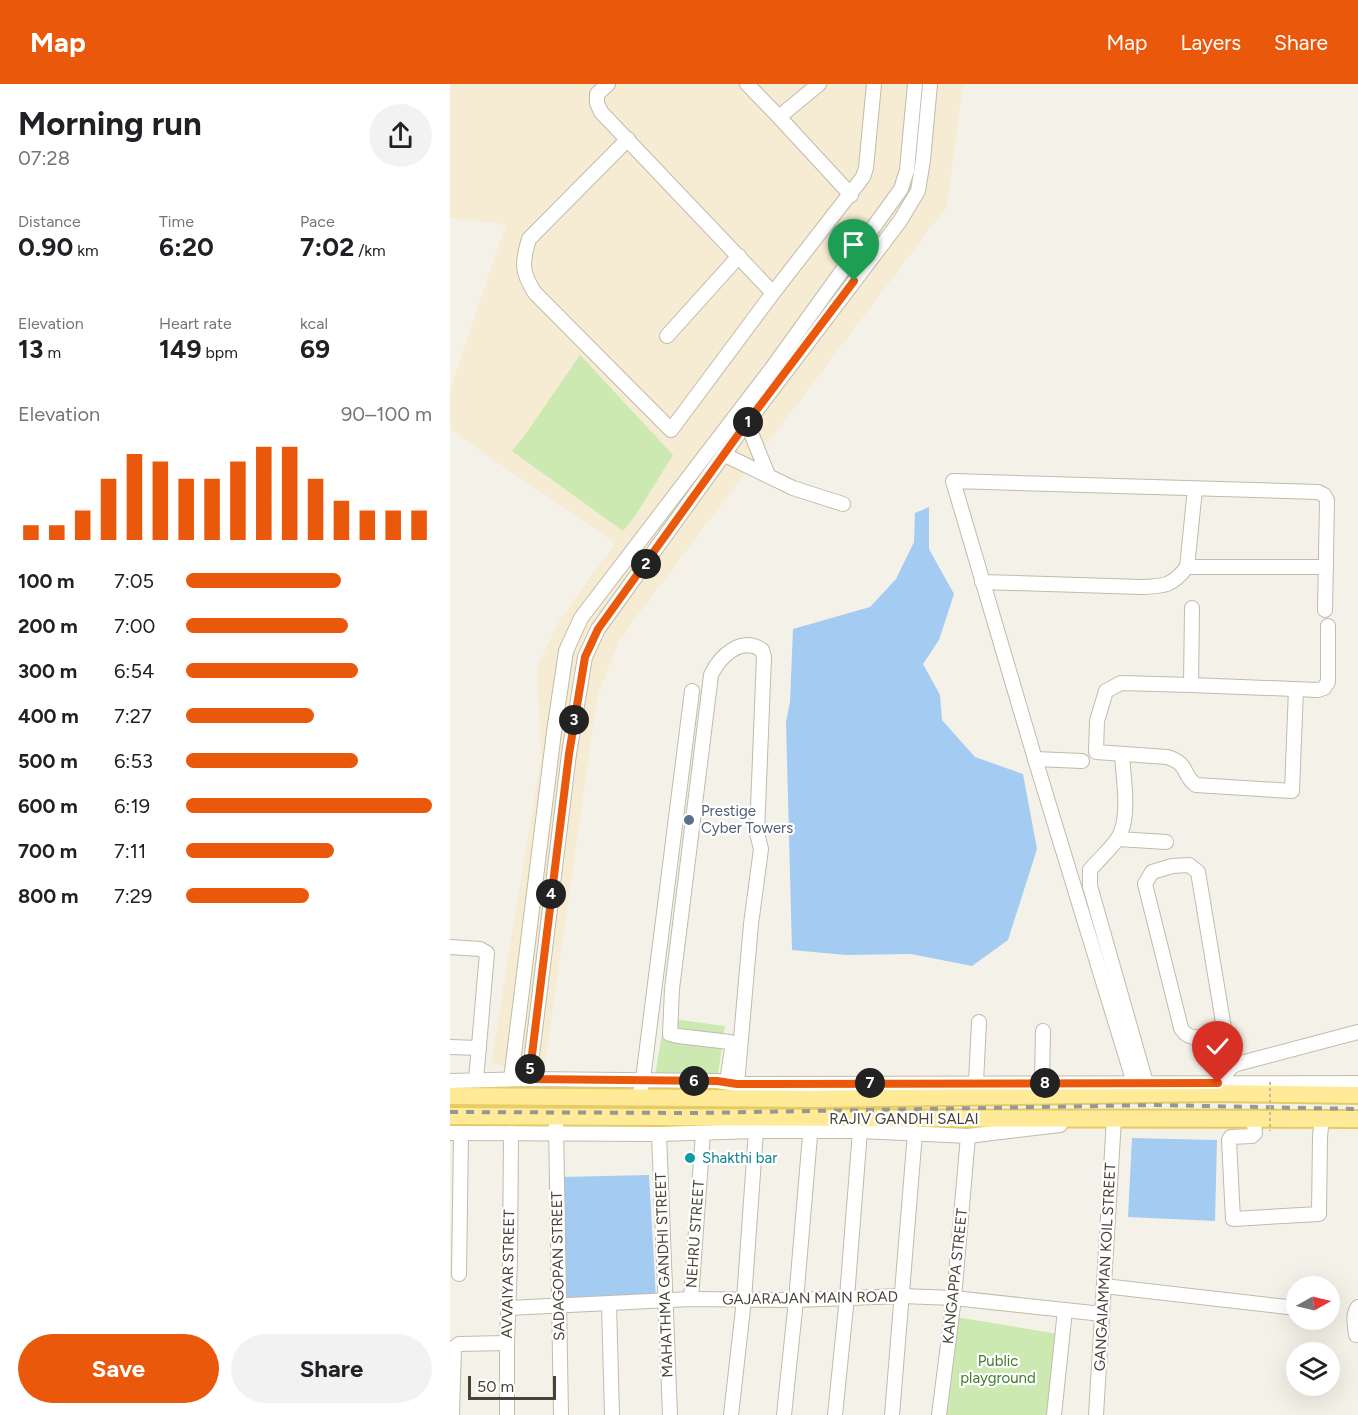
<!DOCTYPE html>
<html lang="en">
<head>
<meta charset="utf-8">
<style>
  body { margin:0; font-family:Figtree,sans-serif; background:#f2f2f2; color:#202124; height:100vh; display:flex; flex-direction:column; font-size:22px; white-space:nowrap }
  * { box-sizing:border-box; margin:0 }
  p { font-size:20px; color:#757577 }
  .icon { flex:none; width:33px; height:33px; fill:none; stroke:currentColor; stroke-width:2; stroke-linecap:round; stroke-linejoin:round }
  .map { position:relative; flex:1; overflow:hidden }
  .drawer { display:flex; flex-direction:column; background:#fff; width:450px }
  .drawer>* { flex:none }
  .needle { width:39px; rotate:82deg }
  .controls { position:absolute; left:836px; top:1192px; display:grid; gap:12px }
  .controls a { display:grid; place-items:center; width:54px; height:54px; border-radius:50%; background:#fff; box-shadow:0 6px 24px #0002; font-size:30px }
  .scale { position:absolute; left:18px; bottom:15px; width:88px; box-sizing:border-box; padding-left:6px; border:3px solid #484337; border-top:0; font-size:16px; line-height:21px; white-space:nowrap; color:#484337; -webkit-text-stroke:4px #fff; paint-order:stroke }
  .pin { position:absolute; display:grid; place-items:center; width:51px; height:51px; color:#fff; margin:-62px -26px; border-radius:50% 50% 50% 0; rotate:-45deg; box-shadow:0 0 6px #0007 }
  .pin .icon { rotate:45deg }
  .km { position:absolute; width:30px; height:30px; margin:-15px; border-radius:50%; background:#222; color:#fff; font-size:16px; line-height:30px; text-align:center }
  .round { display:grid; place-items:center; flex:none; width:63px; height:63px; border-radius:32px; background:#f2f2f2 }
  .headline { display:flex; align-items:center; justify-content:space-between; height:102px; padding:0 18px }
  h1 { font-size:33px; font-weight:700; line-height:45px }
  .metrics { display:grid; grid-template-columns:repeat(3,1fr); gap:9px; height:102px; padding:6px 18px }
  .metrics div { display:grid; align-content:center }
  .metrics b { font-size:26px; font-weight:700 }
  .metrics small { font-size:16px; font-weight:400 }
  .metrics p { font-size:16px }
  .chart { height:168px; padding:12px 18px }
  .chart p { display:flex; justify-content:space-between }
  .chart svg { width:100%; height:108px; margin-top:6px; stroke:#ea580c; stroke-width:6 }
  .primary-button { display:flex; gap:12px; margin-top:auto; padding:12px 18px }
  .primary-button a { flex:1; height:69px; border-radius:36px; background:#ea580c; color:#fff; font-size:24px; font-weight:700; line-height:69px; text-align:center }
  .primary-button a+a { background:#f2f2f2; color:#202124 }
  ul { padding:0 18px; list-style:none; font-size:20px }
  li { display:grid; grid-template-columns:96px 72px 1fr; align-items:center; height:45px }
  li i { height:15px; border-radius:8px; background:#ea580c }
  header { display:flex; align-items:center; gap:36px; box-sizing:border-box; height:84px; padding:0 30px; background:#ea580c; color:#fff }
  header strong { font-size:28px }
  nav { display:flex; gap:33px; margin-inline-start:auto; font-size:21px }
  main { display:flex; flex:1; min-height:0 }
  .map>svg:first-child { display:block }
  .commercial { fill:#f6ebd3 }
  .green { fill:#cbe9b1 }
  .water { fill:#a4cbf2 }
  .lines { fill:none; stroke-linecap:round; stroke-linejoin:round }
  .minor-casing { stroke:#c0bbab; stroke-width:16 }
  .major-casing { stroke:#e6cb64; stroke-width:20 }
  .minor { stroke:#fff; stroke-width:14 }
  .major { stroke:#ffeb97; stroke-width:16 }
  .rail { stroke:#979797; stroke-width:4; stroke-dasharray:8 8; stroke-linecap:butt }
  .path-bridge { stroke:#c2b89c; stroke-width:2; stroke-dasharray:3 3; stroke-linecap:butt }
  .route-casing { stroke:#fff; stroke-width:12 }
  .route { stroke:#ea580c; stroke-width:8 }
  .service-dot { fill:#5c6f8a; stroke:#fff; stroke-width:2 }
  .culture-dot { fill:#0f9aa8; stroke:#fff; stroke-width:2 }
  .labels { text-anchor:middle; stroke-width:4.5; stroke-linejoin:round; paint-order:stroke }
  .service-label { font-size:15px; fill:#4e5e75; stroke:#fff; text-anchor:start }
  .street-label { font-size:15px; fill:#484337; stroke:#fff }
  .culture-label { font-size:15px; fill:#0d838f; stroke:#fff; text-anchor:start }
  .park-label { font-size:15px; fill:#407c28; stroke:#fff }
</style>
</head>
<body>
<header>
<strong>Map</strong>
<nav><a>Map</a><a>Layers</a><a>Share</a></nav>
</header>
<main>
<section class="drawer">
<div class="headline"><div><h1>Morning run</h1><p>07:28</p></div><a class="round"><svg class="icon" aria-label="share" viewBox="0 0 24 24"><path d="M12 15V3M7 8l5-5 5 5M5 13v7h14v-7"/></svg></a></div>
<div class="metrics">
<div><p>Distance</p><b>0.90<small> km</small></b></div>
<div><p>Time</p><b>6:20</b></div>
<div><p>Pace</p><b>7:02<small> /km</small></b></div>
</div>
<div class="metrics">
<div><p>Elevation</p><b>13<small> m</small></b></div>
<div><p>Heart rate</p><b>149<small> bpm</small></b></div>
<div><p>kcal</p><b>69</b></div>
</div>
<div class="chart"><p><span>Elevation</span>90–100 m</p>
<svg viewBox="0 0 160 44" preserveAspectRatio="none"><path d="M5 44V38M15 44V38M25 44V32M35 44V19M45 44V9M55 44V12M65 44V19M75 44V19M85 44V12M95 44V6M105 44V6M115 44V19M125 44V28M135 44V32M145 44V32M155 44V32"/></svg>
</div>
<ul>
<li><b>100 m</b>7:05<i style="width:63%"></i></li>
<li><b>200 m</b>7:00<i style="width:66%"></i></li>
<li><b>300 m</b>6:54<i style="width:70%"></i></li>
<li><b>400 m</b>7:27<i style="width:52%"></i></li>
<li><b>500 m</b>6:53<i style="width:70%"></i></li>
<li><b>600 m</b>6:19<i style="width:100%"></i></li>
<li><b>700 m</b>7:11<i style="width:60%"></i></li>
<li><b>800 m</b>7:29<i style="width:50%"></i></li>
</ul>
<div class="primary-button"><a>Save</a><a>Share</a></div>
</section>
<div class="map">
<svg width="908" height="1331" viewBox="0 0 908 1331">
  <rect width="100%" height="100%" fill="#f4f2e8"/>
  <path class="commercial" d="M 0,0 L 513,0 L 497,122 L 169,556 L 147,614 L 94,986 L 41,980 L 91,673 L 87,584 L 109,537 L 165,459 L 0,346 L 0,306 L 56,140 L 0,134 Z"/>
  <g class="green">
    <path d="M 130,271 L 223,371 L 185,432 L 173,447 L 62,367 L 75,351 Z"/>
    <path d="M 215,934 L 275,942 L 267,997 L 204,996 Z"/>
    <path d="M 506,1233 L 608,1250 L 600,1331 L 495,1331 Z"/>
  </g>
  <g class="water">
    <path d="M 479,423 L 479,465 L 504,510 L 489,556 L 473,580 L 490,611 L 492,636 L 525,673 L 573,690 L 587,765 L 558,856 L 522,882 L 461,870 L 396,871 L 342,866 L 336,638 L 340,618 L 343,545 L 420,523 L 446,495 L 464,458 L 465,429 Z"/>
    <path d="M 682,1054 L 767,1056 L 765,1137 L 678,1133 Z"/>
    <path d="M 199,1091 L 206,1214 L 112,1216 L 111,1093 Z"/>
  </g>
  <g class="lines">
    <defs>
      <g id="minor">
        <path d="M 158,0 L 147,10 L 147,19 L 151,28 L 323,209 L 413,93 L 416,84 L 424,0"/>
        <path d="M 297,0 L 329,33 L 369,0"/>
        <path d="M 329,33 L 401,111"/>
        <path d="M 178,55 L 79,155 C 72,178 71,188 85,209 L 221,346 L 323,209"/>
        <path d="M 217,252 L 289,172"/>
        <path d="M 297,339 L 318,391"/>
        <path d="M 275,371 L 343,404 L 393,420"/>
        <path d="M 737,483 L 745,405"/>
        <path d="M 532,498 L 692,503 C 715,502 722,502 737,483 L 876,483"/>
        <path d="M 742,524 L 741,601 L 671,599 L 656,607 L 647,637 L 646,668 L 717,673 C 740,680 731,690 746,701 L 842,707 L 846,605"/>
        <path d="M 741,601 L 868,606 L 874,604 L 878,598 L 878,542"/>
        <path d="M 672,670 C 673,693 681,734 668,754 C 661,765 649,775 640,786 L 640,802 L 696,999"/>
        <path d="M 585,675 L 632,677"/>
        <path d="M 668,755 L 716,758"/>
        <path d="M 0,863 L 30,865 L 37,869 L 26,996"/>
        <path d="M 0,963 L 29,964"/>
        <path d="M 779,986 L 783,981 L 908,948"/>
        <path d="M 778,987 C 774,975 769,961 756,956 C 745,952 737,955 731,944 L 695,800 L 702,788 L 722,782 L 739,781 L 748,788 L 778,968 L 785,981"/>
        <path d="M 61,995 L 104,648 L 116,567 L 131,534 L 322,284 L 451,105 L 457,86 L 465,0"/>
        <path d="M 79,995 L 119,670 L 135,573 L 148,545 L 290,348 L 450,137 L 468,107 L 473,76 L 480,0"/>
        <path d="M 0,997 L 79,995 L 267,997 L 287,1000 L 908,999"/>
        <path d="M 277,998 L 282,964 L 280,958 L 228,952 L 220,950 L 222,905 L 261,591 C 270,572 291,552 312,566 L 314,573 L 307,749 L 311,765 L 301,840 L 287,1000"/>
        <path d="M 526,998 L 529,938"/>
        <path d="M 592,999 L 593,947"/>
        <path d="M 684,999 L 585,675 L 503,397 L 868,408 L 874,411 L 877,416 L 875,526"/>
        <path d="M 189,1014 L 193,995 L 242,607"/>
        <path d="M 804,1040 L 805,1049 L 802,1052 L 781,1053 L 779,1056 L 783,1135 L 869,1130 L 870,1053 L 871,1043"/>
        <path d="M 106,1041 L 111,1331"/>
        <path d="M 0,1049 L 209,1050 L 306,1047 L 410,1047 L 518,1052 L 610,1041"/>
        <path d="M 209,1050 L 220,1331"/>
        <path d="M 9,1190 L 11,1049"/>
        <path d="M 654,1202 L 846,1224"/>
        <path d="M 241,1215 L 253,1049"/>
        <path d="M 159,1220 L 162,1331"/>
        <path d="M 58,1224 L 241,1215 L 346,1216 L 452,1212 L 504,1214 L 652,1230"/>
        <path d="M 906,1251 C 905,1241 902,1231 908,1223"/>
        <path d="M 2,1331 L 4,1264 L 9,1260 L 57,1259"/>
        <path d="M 57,1331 L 57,1259 L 60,1177 L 61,1049"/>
        <path d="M 281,1331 L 294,1216 L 306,1047"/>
        <path d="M 334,1331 L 346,1216 L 361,1040"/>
        <path d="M 385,1331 L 397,1213 L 410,1047"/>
        <path d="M 442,1331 L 465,1049"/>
        <path d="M 489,1331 L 504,1214 L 518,1052"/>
        <path d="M 604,1331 L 615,1226"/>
        <path d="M 646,1331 L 664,1035"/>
      </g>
      <g id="major">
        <path d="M 0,1012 L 364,1015 L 761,1009 L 908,1011"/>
        <path d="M 0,1032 C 303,1035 605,1034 908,1035"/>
      </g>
    </defs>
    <use href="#minor" class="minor-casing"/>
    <use href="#major" class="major-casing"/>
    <use href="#minor" class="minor"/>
    <use href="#major" class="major"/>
    <path class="rail" d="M 0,1028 L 244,1029 L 705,1021 L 908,1025"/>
    <path class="path-bridge" d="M 820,998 L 820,1047"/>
  </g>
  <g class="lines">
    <defs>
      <path id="route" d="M 404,197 L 290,348 L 148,545 L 135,573 L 119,670 L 79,995 L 267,997 L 287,1000 L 768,999"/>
    </defs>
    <use href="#route" class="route-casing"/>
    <use href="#route" class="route"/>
  </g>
  <circle class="service-dot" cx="239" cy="736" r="6"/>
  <circle class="culture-dot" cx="240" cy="1074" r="6"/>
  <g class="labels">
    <g class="service-label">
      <text x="251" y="732">Prestige<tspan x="251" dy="17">Cyber Towers</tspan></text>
    </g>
    <g class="street-label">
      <text x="454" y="1040">RAJIV GANDHI SALAI</text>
      <text transform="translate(245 1150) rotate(-86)" y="5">NEHRU STREET</text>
      <text transform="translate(108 1182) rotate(-91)" y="5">SADAGOPAN STREET</text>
      <text transform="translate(655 1183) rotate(-87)" y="5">GANGAIAMMAN KOIL STREET</text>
      <text transform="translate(58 1190) rotate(-89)" y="5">AVVAIYAR STREET</text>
      <text transform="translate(214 1191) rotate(-92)" y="5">MAHATHMA GANDHI STREET</text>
      <text transform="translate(505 1192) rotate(-84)" y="5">KANGAPPA STREET</text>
      <text transform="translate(360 1214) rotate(-1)" y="5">GAJARAJAN MAIN ROAD</text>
    </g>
    <g class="culture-label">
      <text x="252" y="1079">Shakthi bar</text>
    </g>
    <g class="park-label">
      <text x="548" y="1282">Public<tspan x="548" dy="17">playground</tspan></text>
    </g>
  </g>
</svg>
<div class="controls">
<a><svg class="needle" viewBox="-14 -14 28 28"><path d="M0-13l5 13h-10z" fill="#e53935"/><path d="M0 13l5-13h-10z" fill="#757577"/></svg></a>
<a><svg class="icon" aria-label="layers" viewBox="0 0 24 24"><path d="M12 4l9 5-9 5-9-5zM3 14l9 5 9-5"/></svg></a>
</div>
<div class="scale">50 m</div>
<div class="pin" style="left:404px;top:197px;background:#1e9e55"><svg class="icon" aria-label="arrive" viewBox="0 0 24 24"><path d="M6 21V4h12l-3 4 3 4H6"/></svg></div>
<div class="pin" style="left:768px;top:999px;background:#d93025"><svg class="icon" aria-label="check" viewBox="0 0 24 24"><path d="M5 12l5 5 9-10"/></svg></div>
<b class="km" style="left:298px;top:338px">1</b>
<b class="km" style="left:196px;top:480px">2</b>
<b class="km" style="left:124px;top:636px">3</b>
<b class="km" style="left:101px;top:810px">4</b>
<b class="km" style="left:80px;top:985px">5</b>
<b class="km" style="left:244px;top:997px">6</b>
<b class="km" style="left:420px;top:999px">7</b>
<b class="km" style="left:595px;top:999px">8</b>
</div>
</main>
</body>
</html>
